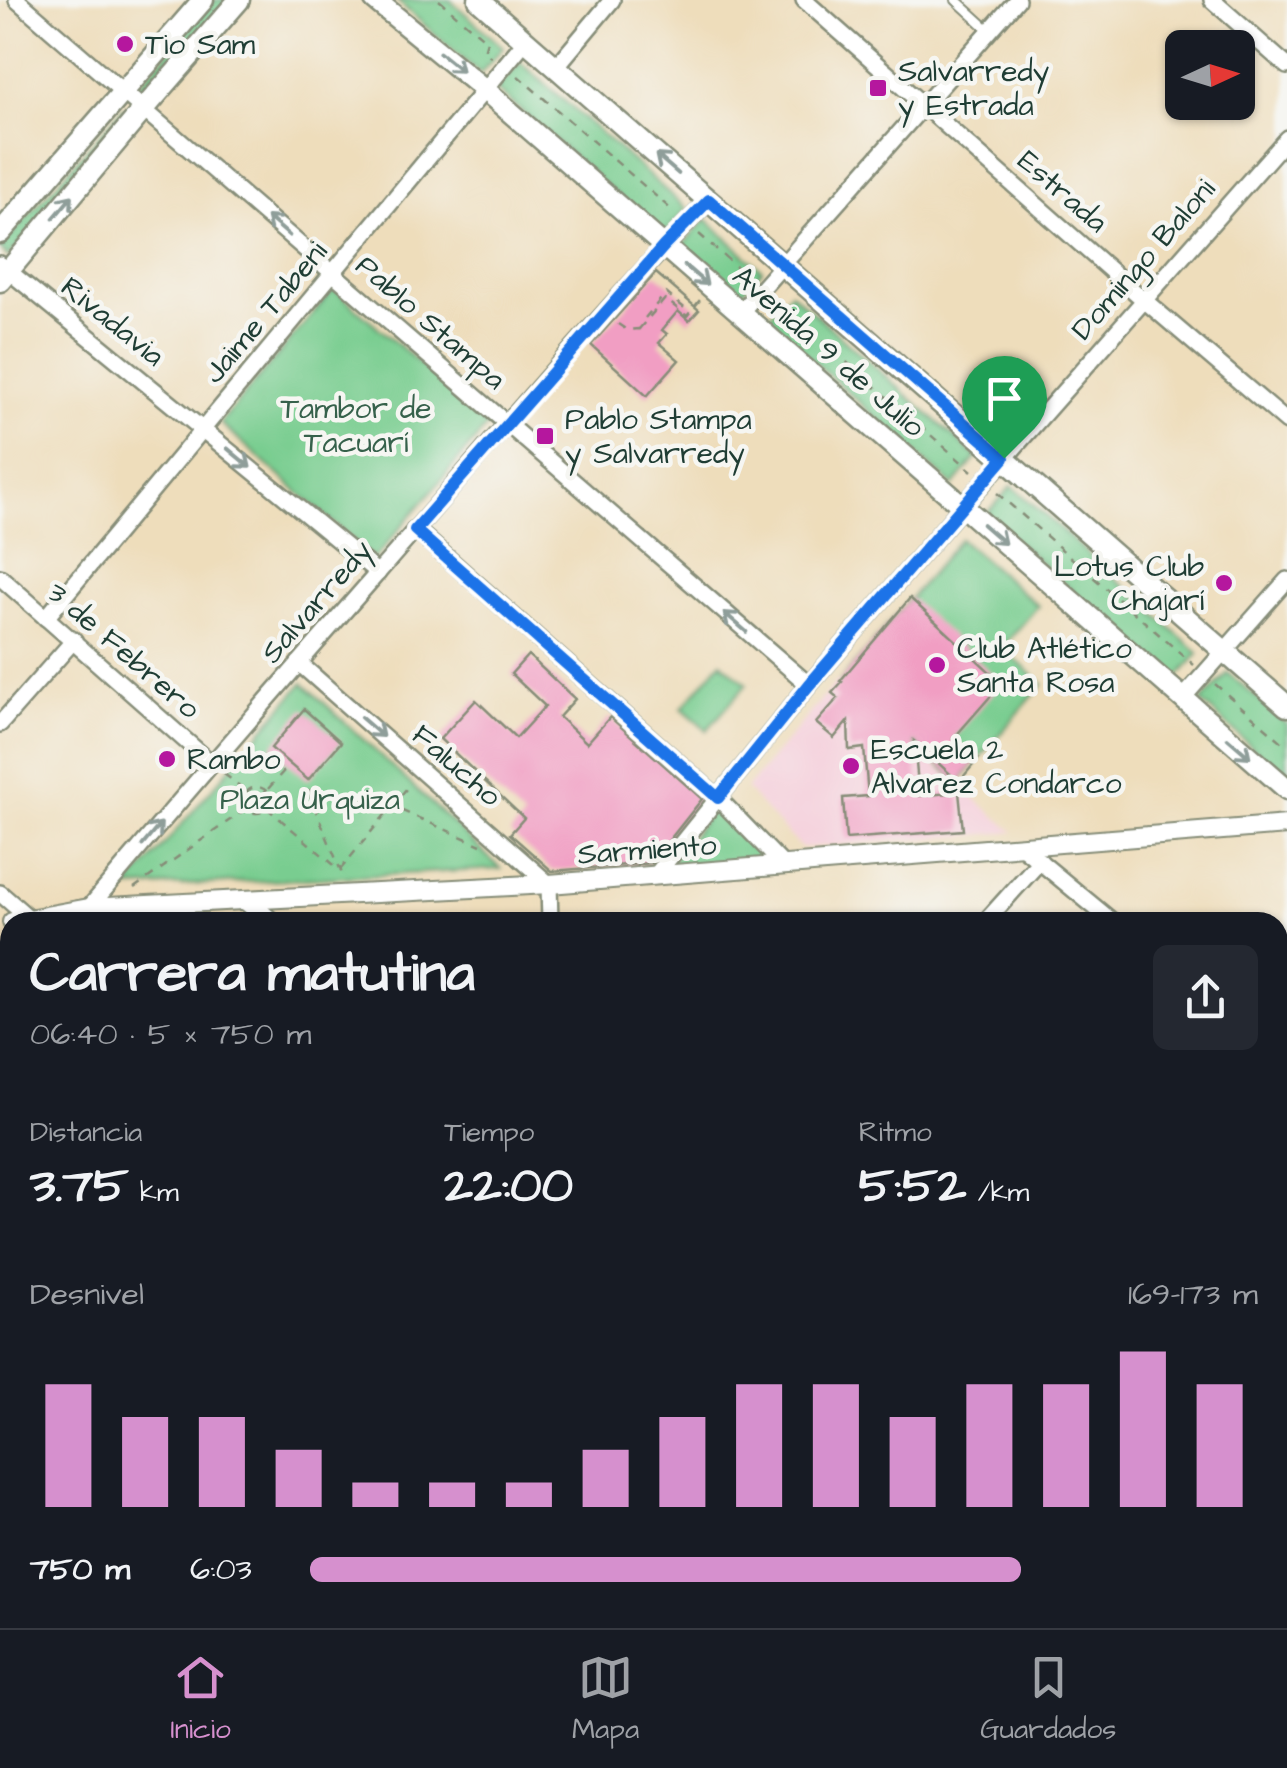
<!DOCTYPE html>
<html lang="es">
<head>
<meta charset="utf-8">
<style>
  body { margin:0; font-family:"Architects Daughter",sans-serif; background:#242831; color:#f1f3f6; height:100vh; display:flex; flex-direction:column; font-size:38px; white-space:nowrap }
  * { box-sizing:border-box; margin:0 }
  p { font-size:32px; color:#9ea1a6 }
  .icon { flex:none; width:55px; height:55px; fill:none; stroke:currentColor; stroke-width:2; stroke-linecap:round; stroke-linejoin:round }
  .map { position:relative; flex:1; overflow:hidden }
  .sheet { position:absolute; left:0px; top:912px; width:1288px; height:718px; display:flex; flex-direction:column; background:#171b24; border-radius:30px 30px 0 0; box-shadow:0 2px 8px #0004 }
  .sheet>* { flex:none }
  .needle { width:65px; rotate:86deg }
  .controls { position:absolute; left:1165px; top:30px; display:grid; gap:20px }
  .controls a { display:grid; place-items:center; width:90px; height:90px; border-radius:15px; background:#171b24; box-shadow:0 2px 8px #0004; font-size:50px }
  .pin { position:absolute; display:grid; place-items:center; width:85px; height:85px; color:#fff; margin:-102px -42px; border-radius:50% 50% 50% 0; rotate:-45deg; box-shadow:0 0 10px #0007 }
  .pin .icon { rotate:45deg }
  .round { display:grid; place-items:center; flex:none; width:105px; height:105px; border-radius:15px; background:#242831 }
  .summary { display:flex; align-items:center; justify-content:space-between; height:170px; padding:0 30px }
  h1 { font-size:55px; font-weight:700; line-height:75px }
  .stats { display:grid; grid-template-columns:repeat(3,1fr); gap:15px; height:170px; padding:10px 30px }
  .stats div { display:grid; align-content:center }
  .stats b { font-size:50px; font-weight:700 }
  .stats small { font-size:28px; font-weight:400 }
  .stats p { font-size:28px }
  .chart { height:280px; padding:20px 30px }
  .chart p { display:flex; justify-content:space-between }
  .chart svg { width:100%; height:180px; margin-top:10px; stroke:#d690ce; stroke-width:6 }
  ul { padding:0 30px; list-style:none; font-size:32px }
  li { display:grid; grid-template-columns:160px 120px 1fr; align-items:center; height:75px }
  li i { height:25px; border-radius:12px; background:#d690ce }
  .dock { display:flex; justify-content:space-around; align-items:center; height:140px; border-top:2px solid #363941; background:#171b24; font-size:28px; color:#9ea1a6 }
  .dock a { display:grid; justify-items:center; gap:5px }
  .dock .current { color:#d690ce }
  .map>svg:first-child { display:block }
  .built { fill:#f5cfdb }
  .green { fill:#79cd90; stroke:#4c8562; stroke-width:2.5 }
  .building { fill:#f19ec3 }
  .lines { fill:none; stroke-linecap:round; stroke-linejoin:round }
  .service-casing { stroke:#868d78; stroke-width:12 }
  .minor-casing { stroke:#868d78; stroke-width:20 }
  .tertiary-casing { stroke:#868d78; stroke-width:22 }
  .secondary-casing { stroke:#868d78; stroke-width:25 }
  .path { stroke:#868d78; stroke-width:2.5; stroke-dasharray:8 8; stroke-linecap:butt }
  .service { stroke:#fff; stroke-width:8 }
  .minor { stroke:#fff; stroke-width:15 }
  .tertiary { stroke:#fff; stroke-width:18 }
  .secondary { stroke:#fff; stroke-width:20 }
  .rail { stroke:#1f3d34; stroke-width:5; stroke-dasharray:15 8; stroke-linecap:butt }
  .oneway { stroke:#8f9e9a }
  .route-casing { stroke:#fff; stroke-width:20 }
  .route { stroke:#1a73e8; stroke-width:12 }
  .poi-dot { fill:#b5179e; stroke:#f6f6f2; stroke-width:4 }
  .labels { text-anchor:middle; stroke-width:9; stroke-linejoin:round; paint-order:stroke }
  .poi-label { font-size:30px; fill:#1f3d34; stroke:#f6f6f2; text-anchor:start }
  .street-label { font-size:30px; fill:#1f3d34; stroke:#f6f6f2 }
  .park-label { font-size:30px; fill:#36614b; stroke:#f6f6f2 }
</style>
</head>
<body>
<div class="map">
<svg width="1287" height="1628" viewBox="0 0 1287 1628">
  <rect width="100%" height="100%" fill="#f6f6f2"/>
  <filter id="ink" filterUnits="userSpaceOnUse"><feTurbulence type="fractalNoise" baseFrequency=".01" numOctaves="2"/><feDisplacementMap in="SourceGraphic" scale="20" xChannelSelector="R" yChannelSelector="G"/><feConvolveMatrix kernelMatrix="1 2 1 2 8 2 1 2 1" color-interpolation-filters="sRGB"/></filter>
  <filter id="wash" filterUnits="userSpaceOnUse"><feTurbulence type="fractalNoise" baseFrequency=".0048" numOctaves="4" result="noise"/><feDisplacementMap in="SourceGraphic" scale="40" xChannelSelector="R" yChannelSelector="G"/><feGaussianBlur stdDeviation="2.25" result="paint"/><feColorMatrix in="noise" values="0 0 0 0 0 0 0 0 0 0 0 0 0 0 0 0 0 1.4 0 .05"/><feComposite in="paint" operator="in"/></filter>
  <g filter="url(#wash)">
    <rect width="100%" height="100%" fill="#edb"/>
    <path class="built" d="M 837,681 L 1014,832 L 801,848 L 746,789 Z"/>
    <g class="green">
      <path d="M 215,0 L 234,0 L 147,97 L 137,87 Z"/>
      <path d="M 396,0 L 450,0 L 503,47 L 480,74 Z"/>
      <path d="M 520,62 L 687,209 L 663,236 L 496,89 Z"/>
      <path d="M 123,108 L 132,116 L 8,257 L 0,248 Z"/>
      <path d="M 706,219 L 762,270 L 737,298 L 681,247 Z"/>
      <path d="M 334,289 L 489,424 L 374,559 L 220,423 Z"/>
      <path d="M 790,292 L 977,457 L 953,486 L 766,319 Z"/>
      <path d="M 1012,486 L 1199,653 L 1174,682 L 986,514 Z"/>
      <path d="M 960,539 L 1038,606 L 1002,648 L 1043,684 L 959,782 L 840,681 Z"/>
      <path d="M 721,662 L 747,684 L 707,730 L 682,708 Z"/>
      <path d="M 1228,673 L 1287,724 L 1287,778 L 1201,702 Z"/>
      <path d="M 303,683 L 501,869 L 127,888 Z"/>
      <path d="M 718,803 L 777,864 L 662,873 Z"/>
      <path d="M 1287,1113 L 1287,1156 L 1278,1157 L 1278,1114 Z"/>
      <path d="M 396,1620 L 604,1620 L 613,1628 L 389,1628 Z"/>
    </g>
    <g id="blocks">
      <g class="building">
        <path d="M 656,273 L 699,310 L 689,321 L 678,311 L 662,330 L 667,334 L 659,343 L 679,360 L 647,396 L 591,345 Z"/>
        <path d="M 910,598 L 1002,683 L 953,739 L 978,759 L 959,782 L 914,741 L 919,796 L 959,792 L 963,830 L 846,839 L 843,798 L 868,796 L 864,748 L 849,750 L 848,721 L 834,738 L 816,723 L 838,698 L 832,693 L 842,682 L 840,681 Z"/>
        <path d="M 528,655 L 575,699 L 559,717 L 587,743 L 610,717 L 702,799 L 651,863 L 552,871 L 510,834 L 524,818 L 440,739 L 476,700 L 516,738 L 545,706 L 511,674 Z"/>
        <path d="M 304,709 L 341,742 L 308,780 L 271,748 Z"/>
      </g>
    </g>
  </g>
  <g filter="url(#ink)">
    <use href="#blocks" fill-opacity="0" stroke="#868d78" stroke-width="2.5"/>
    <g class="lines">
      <defs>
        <path id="service" d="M 956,0 L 990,31"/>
        <g id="minor">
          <path d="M 17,0 L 809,685"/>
          <path d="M 804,0 L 1144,300 L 1287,422"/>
          <path d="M 1212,0 L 1287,66"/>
          <path d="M 556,67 L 612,0"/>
          <path d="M 0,264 L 378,573"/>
          <path d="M 740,313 L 1017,0"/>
          <path d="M 415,529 L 718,798 L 784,866"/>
          <path d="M 0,577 L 211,763"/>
          <path d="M 46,618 L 526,40"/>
          <path d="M 299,663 L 549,884 L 550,922"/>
          <path d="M 1182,699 L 1287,580"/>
          <path d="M 0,724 L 74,640"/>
          <path d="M 1022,847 L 1113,922"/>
          <path d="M 655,876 L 809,685 L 962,507 L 1287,138"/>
          <path d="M 0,893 L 31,920"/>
          <path d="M 89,908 C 196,780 306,655 416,529 C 512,418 607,306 709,200"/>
          <path d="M 985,922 L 1040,861"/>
          <path d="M 1278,1084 L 1287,1073"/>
          <path d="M 0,1092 L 10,1094"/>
          <path d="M 1278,1166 L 1287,1164"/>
          <path d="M 1278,1321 L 1287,1311"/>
          <path d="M 0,1413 L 10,1421"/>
          <path d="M 1278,1434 L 1287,1442"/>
          <path d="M 0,1615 L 10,1604"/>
          <path d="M 226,1620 L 234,1628"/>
          <path d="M 651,1620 L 660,1628"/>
          <path d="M 183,1628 L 190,1620"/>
          <path d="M 365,1628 L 372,1620"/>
          <path d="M 774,1628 L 781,1620"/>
          <path d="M 1012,1628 L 1019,1620"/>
        </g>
        <g id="tertiary">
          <path d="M 245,900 L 272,922"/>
          <path d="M 12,922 L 89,908 L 549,884 L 1287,825"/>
          <path d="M 1278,1026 L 1287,1015"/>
          <path d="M 0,1145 L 10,1147"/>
          <path d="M 1069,1620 L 1078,1628"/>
        </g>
        <g id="secondary">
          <path d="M 375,0 L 485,90 L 1287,789"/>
          <path d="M 479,0 L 1287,706"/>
          <path d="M 0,233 L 203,0"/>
          <path d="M 0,281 L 143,110 L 239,0"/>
        </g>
      </defs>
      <use href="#service" class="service-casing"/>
      <use href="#minor" class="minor-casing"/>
      <use href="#tertiary" class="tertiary-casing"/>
      <use href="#secondary" class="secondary-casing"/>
      <g class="path">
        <path d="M 439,0 L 487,41 L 484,52 L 491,57"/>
        <path d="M 518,76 L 674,212"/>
        <path d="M 699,234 L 749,278"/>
        <path d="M 774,299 L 972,471"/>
        <path d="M 645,318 L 666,293 L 688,311"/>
        <path d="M 618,324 L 627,330 L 639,329 L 643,332"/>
        <path d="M 639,329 L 665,299 L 687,316 L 700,300"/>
        <path d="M 997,493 L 1194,665"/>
        <path d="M 1215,684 L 1287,746"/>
        <path d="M 224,774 L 245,790"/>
        <circle cx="257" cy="800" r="13"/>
        <path d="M 268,789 L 290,764"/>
        <path d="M 308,790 L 393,807 L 481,845"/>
        <path d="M 308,791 L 343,876"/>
        <path d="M 267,808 L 340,870 L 411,783"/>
        <path d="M 134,888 L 247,808"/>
      </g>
      <use href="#service" class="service"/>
      <use href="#minor" class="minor"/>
      <use href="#tertiary" class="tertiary"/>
      <use href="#secondary" class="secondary"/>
      <g class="rail">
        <path d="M 0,1117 L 10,1119"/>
        <path d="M 1278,1129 L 1287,1128"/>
      </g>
    </g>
    <defs><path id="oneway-shaft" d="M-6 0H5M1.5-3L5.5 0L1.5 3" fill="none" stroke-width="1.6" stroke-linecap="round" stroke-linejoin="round" transform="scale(2.5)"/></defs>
    <g class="oneway">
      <use href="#oneway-shaft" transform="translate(451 62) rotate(39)"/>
      <use href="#oneway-shaft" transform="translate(667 164) rotate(-139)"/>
      <use href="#oneway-shaft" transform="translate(63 207) rotate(-50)"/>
      <use href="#oneway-shaft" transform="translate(278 226) rotate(-139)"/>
      <use href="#oneway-shaft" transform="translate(696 275) rotate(41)"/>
      <use href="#oneway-shaft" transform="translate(239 458) rotate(40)"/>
      <use href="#oneway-shaft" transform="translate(994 534) rotate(41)"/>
      <use href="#oneway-shaft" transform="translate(735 622) rotate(-139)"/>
      <use href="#oneway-shaft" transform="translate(372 727) rotate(41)"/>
      <use href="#oneway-shaft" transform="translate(1239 748) rotate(41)"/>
      <use href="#oneway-shaft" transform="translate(152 834) rotate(-50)"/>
    </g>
  </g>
  <g class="lines" filter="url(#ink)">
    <defs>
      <path id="route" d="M 709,200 L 1004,458 L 809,685 L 718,798 L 415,530 L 664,246 Z"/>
    </defs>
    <use href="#route" class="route-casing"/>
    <use href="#route" class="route"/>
  </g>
  <g class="poi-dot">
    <circle cx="125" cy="44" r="10"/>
    <rect x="868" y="78" width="20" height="20" rx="5"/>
    <rect x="535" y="426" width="20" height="20" rx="5"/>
    <circle cx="1224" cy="583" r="10"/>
    <circle cx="937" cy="665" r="10"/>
    <circle cx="167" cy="759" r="10"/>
    <circle cx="851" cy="766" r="10"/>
  </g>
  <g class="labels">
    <g class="poi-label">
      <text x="145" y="54">Tio Sam</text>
      <text x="898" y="81">Salvarredy<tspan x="898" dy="34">y Estrada</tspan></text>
      <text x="565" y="429">Pablo Stampa<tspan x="565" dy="34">y Salvarredy</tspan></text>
      <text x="1204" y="576" text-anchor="end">Lotus Club<tspan x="1204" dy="34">Chajarí</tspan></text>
      <text x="957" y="658">Club Atlético<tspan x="957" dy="34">Santa Rosa</tspan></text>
      <text x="871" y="759">Escuela 2<tspan x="871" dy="34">Alvarez Condarco</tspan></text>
      <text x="187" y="769">Rambo</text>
    </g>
    <g class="street-label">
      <text transform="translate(1063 191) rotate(41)" y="10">Estrada</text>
      <text transform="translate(1143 259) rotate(-49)" y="10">Domingo Baloni</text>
      <text transform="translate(265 312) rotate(-50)" y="10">Jaime Tabeni</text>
      <text transform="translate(113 321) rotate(39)" y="10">Rivadavia</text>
      <text transform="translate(431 322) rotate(41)" y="10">Pablo Stampa</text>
      <text transform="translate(829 351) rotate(41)" y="10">Avenida 9 de Julio</text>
      <text transform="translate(316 601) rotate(-49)" y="10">Salvarredy</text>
      <text transform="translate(124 650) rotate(41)" y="10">3 de Febrero</text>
      <text transform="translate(457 765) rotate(41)" y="10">Falucho</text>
      <text transform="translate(647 849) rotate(-4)" y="10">Sarmiento</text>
    </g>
    <g class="park-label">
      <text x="356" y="418">Tambor de<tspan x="356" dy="34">Tacuarí</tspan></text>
      <text x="310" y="809">Plaza Urquiza</text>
    </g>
  </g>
</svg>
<div class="controls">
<a><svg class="needle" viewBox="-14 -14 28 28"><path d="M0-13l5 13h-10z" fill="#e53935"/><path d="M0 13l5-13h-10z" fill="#9ea1a6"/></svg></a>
</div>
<div class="pin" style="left:1004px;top:458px;background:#1e9e55"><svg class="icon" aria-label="arrive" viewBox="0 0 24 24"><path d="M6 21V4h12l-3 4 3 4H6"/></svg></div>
<section class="sheet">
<div class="summary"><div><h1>Carrera matutina</h1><p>06:40 · 5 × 750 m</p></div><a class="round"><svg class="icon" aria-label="share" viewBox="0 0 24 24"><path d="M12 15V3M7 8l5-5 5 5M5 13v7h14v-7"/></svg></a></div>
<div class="stats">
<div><p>Distancia</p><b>3.75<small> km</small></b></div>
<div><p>Tiempo</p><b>22:00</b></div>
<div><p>Ritmo</p><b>5:52<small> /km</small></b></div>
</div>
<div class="chart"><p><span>Desnivel</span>169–173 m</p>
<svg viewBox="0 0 160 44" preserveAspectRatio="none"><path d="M5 44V14M15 44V22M25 44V22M35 44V30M45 44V38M55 44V38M65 44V38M75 44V30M85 44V22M95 44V14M105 44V14M115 44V22M125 44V14M135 44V14M145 44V6M155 44V14"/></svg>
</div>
<ul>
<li><b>750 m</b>6:03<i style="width:75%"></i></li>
</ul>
</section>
</div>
<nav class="dock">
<a class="current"><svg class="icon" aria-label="home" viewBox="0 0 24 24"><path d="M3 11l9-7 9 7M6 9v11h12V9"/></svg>Inicio</a>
<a><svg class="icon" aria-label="map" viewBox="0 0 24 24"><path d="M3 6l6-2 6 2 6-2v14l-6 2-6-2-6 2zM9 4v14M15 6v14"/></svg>Mapa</a>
<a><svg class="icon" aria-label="saved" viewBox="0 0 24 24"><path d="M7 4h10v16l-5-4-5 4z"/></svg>Guardados</a>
</nav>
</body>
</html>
